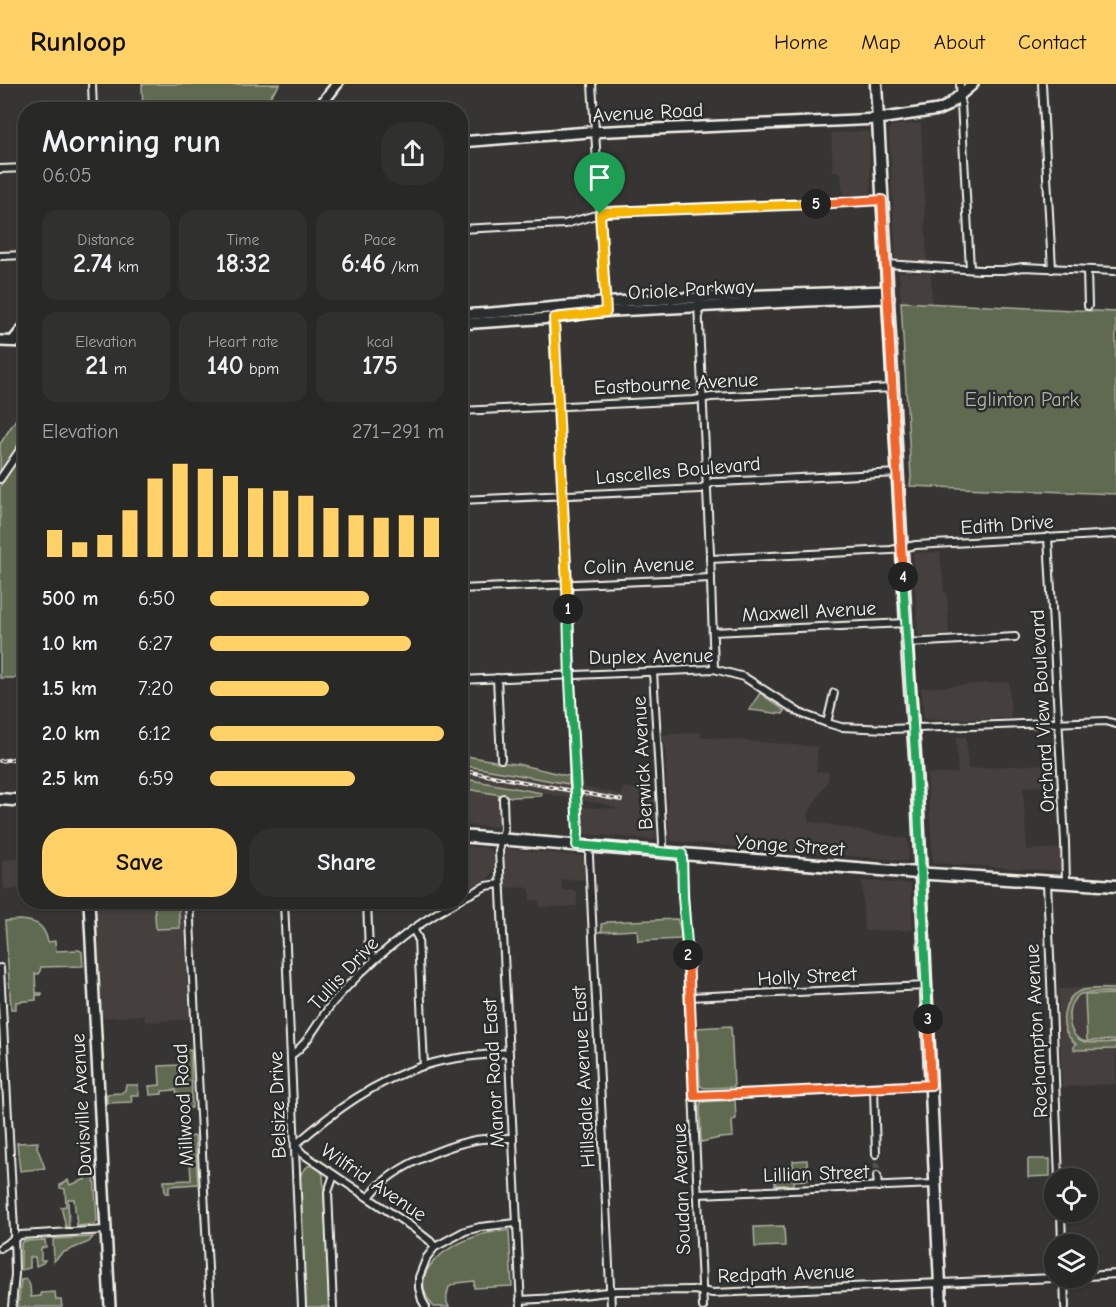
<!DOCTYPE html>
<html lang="en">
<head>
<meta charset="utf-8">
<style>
  body { margin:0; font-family:"Comic Neue",sans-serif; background:#30302f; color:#f1f3f6; height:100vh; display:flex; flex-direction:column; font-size:22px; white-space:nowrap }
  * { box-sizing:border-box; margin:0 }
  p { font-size:20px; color:#a5a6a7 }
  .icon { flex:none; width:33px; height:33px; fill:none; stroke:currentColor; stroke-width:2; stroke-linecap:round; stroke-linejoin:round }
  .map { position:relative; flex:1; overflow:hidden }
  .side { position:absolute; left:18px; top:18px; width:450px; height:807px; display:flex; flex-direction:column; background:#282827; border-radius:24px; box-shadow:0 2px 4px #0004,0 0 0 2px #444 }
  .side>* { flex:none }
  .buttons { position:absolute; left:1044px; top:1084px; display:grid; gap:12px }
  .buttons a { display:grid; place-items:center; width:54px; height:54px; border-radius:50%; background:#282827; box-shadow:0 2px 4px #0004,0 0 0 2px #444; font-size:30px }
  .pin { position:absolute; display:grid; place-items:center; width:51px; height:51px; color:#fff; margin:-62px -26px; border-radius:50% 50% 50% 0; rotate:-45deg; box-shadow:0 0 6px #0007 }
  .pin .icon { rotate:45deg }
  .km { position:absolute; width:30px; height:30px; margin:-15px; border-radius:50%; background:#222; color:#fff; font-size:16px; line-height:30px; text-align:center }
  .round { display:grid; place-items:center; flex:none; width:63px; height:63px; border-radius:24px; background:#30302f }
  .overview { display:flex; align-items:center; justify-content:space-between; height:102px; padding:0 24px }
  h1 { font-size:33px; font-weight:600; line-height:45px }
  .stats { display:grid; grid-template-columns:repeat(3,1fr); gap:9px; height:102px; padding:6px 24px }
  .stats div { display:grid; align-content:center; border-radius:15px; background:#30302f; text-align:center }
  .stats b { font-size:26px; font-weight:600 }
  .stats small { font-size:16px; font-weight:400 }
  .stats p { font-size:16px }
  .chart { height:168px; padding:12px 24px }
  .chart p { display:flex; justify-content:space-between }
  .chart svg { width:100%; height:108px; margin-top:6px; stroke:#ffd166; stroke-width:6 }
  .cta { display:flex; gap:12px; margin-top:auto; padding:12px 24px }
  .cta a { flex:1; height:69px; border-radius:24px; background:#ffd166; color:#111; font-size:24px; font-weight:600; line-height:69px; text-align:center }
  .cta a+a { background:#30302f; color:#f1f3f6 }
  ul { padding:0 24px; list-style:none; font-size:20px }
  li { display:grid; grid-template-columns:96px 72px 1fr; align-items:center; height:45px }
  li i { height:15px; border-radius:8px; background:#ffd166 }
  header { display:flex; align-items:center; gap:36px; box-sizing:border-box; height:84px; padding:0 30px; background:#ffd166; color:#111 }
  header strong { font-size:28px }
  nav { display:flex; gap:33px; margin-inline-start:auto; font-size:21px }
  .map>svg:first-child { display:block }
  .built { fill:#453f3c }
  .green { fill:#616a51; stroke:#aaae9c; stroke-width:1.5 }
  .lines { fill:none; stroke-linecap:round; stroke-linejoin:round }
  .street-tunnel { stroke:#52514f; stroke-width:6; stroke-dasharray:6 3; stroke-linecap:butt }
  .street-casing { stroke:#f4f1e8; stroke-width:10 }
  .secondary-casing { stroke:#f4f1e8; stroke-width:14 }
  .primary-casing { stroke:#f4f1e8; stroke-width:15 }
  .street { stroke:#2a2d2e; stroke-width:6 }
  .secondary { stroke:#2a2d2e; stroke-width:9 }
  .primary { stroke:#2a2d2e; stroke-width:10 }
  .rail-casing { stroke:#f4f1e8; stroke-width:4 }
  .rail { stroke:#2a2d2e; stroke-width:1.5; stroke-dasharray:4.5; stroke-linecap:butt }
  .street-bridge-casing { stroke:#f4f1e8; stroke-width:10; stroke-linecap:butt }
  .street-bridge { stroke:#2a2d2e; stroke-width:6 }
  .split-1-casing { stroke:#fff; stroke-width:12 }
  .split-2-casing { stroke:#fff; stroke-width:12 }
  .split-3-casing { stroke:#fff; stroke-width:12 }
  .split-4-casing { stroke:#fff; stroke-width:12 }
  .split-5-casing { stroke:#fff; stroke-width:12 }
  .split-6-casing { stroke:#fff; stroke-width:12 }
  .split-1 { stroke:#f5b400; stroke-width:8 }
  .split-2 { stroke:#22a559; stroke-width:8 }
  .split-3 { stroke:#f0652b; stroke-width:8 }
  .split-4 { stroke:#22a559; stroke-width:8 }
  .split-5 { stroke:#f0652b; stroke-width:8 }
  .split-6 { stroke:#f5b400; stroke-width:8 }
  .labels { text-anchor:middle; stroke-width:5; stroke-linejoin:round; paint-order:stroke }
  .street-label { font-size:20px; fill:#f4f1e8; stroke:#2a2d2e }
  .park-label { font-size:20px; fill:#b2b4a4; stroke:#2a2d2e }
</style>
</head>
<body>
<header>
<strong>Runloop</strong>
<nav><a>Home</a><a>Map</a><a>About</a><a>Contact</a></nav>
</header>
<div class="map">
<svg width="1116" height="1223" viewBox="0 0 1116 1223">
  <rect width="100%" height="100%" fill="#363534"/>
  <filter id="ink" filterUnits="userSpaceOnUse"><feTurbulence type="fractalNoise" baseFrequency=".0167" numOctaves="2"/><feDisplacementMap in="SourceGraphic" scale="12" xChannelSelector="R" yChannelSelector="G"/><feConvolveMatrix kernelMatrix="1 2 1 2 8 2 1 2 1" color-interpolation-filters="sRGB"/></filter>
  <g filter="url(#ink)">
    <g class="built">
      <path d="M 921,39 L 927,178 L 896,175 L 889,47 L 891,42 Z"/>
      <path d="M 867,47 L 869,47 L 871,109 L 870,111 L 843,112 L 841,88 L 833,88 L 831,49 Z"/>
      <path d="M 899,188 L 931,189 L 932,219 L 901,218 Z"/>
      <path d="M 940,468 L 944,508 L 947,508 L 949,551 L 918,552 L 913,469 Z"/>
      <path d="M 1009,598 L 1011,634 L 974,635 L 924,635 L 921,604 Z"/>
      <path d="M 699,648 L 701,650 L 701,653 L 818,663 L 816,687 L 829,688 L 828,696 L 808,730 L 808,737 L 908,755 L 909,768 L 907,777 L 671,757 L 669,752 L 665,662 L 662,651 Z"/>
      <path d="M 956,653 L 966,653 L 968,685 L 1055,679 L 1057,701 L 1023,703 L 1027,766 L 1061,764 L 1061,787 L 933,779 L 927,690 L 958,689 Z"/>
      <path d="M 460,681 L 617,709 L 621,713 L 623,703 L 654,707 L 656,756 L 585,750 L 582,742 L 582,723 L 619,725 L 608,721 L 461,694 Z"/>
      <path d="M 460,704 L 498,711 L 499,741 L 497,743 L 461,741 Z"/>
      <path d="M 461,762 L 488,764 L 493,767 L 494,786 L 489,794 L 461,809 Z"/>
      <path d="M 507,765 L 582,772 L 584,776 L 585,796 L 563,795 L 561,797 L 562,799 L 562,806 L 577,807 L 577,822 L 539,823 L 539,816 L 530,817 L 530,806 L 525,803 L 506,804 L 504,768 Z"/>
      <path d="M 25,774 L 25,804 L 4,806 L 2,776 Z"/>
      <path d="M 862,797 L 911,800 L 913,846 L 864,847 Z"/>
      <path d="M 96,818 L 183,818 L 189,935 L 145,938 L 144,931 L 101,934 Z"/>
      <path d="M 1116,902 L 1116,1000 L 1062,1003 L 1058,905 Z"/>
    </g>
    <g class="green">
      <path d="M 142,0 L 280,0 L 260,25 L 143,26 Z"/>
      <path d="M 901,218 L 1116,228 L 1116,410 L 910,402 L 911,393 Z"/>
      <path d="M 25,321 L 25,351 L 0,389 L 0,360 Z"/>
      <path d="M 25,364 L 25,591 L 17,591 L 17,594 L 0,594 L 0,402 Z"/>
      <path d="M 760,609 L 785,627 L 783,630 L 749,626 Z"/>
      <path d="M 460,671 L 495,677 L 496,678 L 517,680 L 569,692 L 569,700 L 461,681 Z"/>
      <path d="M 460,694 L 542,709 L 541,712 L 512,713 L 461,704 Z"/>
      <path d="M 154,818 L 178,818 L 180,844 L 156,845 Z"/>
      <path d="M 677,835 L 681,846 L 681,855 L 638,857 L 637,846 L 599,848 L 602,846 L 601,840 L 606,839 L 607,838 Z"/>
      <path d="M 19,836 C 36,837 44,840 48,858 L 55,857 L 56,867 L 79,866 L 82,868 L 83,882 L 41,883 L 39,890 L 35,890 L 36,909 L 42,909 L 42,911 L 36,911 L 36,916 L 16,918 L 16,925 L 11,925 L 5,837 Z"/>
      <path d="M 1116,905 L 1116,908 C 1107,909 1087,907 1079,911 C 1072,916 1069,923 1069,931 C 1070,964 1091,959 1116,958 L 1116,965 L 1074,966 L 1074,961 L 1076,960 C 1071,956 1067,952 1065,945 C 1061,931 1066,910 1083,906 C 1093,904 1106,905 1116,905 Z"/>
      <path d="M 1116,910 L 1116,956 L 1087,957 L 1085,911 Z"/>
      <path d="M 731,942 L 734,1003 L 704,1004 L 700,1002 L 697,944 Z"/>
      <path d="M 191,966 L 192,1024 L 181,1024 L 180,1010 L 177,1010 L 176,1006 L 162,1007 L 162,1010 L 150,1011 L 149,1002 L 160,1001 L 159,982 L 179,981 L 178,967 Z"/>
      <path d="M 126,1001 L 138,1001 L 139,1011 L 131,1011 L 132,1018 L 107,1019 L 107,1010 L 121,1009 L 125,1006 Z"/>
      <path d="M 735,1016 L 736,1035 L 732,1036 L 733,1053 L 720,1054 L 701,1058 L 700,1022 L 701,1018 Z"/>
      <path d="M 195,1052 L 198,1100 L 169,1102 L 169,1109 L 165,1109 L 164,1097 L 191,1096 L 190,1078 L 186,1078 L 184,1053 Z"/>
      <path d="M 38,1058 L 37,1063 L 45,1084 L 20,1087 L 17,1059 Z"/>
      <path d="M 1028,1075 L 1050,1075 L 1050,1092 L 1028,1093 Z"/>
      <path d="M 807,1076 L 808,1096 L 794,1097 L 794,1101 L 775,1101 L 775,1086 L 793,1085 L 793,1077 Z"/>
      <path d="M 308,1082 C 315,1081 320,1083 323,1091 L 330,1223 L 306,1223 L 300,1094 L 302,1088 Z"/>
      <path d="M 94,1089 L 97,1137 L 95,1140 L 77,1142 L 74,1115 L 68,1115 L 69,1143 L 66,1143 L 61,1123 L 66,1122 L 65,1105 L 60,1104 L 60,1101 L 68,1096 L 70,1101 L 86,1095 L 84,1090 Z"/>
      <path d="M 784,1142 L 785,1162 L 755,1163 L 754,1143 Z"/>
      <path d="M 509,1146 L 512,1202 L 474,1204 L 474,1197 L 457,1199 L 449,1203 C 447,1210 445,1217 449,1223 L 434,1223 C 403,1188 448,1162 477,1152 C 487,1148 499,1148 509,1146 Z"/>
      <path d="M 93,1153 L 89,1158 L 62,1169 L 54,1177 L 53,1155 Z"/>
      <path d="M 45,1156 L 46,1163 L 41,1164 L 41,1176 L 45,1176 L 43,1179 L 36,1182 L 35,1173 L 30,1173 L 30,1184 L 21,1186 L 21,1159 L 23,1157 Z"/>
      <path d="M 27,1195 L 30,1202 L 31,1213 L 41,1212 L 41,1209 L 55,1208 L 56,1216 L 61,1216 L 62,1223 L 18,1223 L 21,1196 Z"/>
    </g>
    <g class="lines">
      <path class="street-tunnel" d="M 876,1070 L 877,1092"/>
      <defs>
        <g id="street">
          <path d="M 92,0 L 93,26"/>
          <path d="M 592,0 L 606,221"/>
          <path d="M 960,0 L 970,185"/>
          <path d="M 1042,0 L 1052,185"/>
          <path d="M 0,85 L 26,84"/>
          <path d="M 460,145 L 565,140 L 606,128 L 882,116"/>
          <path d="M 0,172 L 26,171"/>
          <path d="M 886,180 L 980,186 L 1003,186 L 1023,183 L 1116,187"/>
          <path d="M 1087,186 L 1088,222"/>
          <path d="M 698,220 L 710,469 L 714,585"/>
          <path d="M 552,224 L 568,507 L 574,699"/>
          <path d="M 460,327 L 694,316 L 711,313 L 893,304"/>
          <path d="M 0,395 L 26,357"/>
          <path d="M 460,416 L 700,405 L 713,398 L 719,398 L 898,389"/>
          <path d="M 1048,453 L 1065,758 L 1066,799"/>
          <path d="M 710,475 L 891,466 L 916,461 L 1116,450"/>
          <path d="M 460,505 L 711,494"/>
          <path d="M 713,548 L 906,539"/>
          <path d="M 907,559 L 1015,553"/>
          <path d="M 653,588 L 663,758 L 662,768"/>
          <path d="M 497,594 L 501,675"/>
          <path d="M 460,596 L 714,585 L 744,593 L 800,629 L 827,639 L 841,643 L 889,645 L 1106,637 L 1116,640"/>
          <path d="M 827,639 L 834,609"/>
          <path d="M 503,714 L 504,745 L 499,767 L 521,1223"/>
          <path d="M 576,721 L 578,751 L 577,761"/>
          <path d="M 590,762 L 589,772 L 611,1223"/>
          <path d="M 682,770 L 703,1223"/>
          <path d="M 1047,798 L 1059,1095"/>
          <path d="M 460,815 L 486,802 L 500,800"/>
          <path d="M 189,818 L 210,1223"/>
          <path d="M 284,818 L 302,1223"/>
          <path d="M 367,818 L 369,868 L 375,874"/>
          <path d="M 413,845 L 418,854 L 424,982"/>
          <path d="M 0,884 L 14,1146 L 15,1190 L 12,1223"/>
          <path d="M 689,913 L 926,902"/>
          <path d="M 291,971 C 308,961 321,932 334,917 C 370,876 409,844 456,818"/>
          <path d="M 874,1004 L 876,1070"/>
          <path d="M 694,1012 L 931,1001"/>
          <path d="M 295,1061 C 334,1027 373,998 423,982 C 450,973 480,971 509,969"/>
          <path d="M 295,1061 L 303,1070 L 412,1143 L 430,1157 L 435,1163"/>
          <path d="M 877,1092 L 878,1103"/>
          <path d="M 698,1110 L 935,1100"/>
          <path d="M 369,1114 C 387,1085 442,1063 475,1056 C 487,1054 500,1054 513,1054"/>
          <path d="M 1061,1128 L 1062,1161"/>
          <path d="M 0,1164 L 20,1151 L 106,1146"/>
          <path d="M 1088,1192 L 1116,1190"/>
          <path d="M 1064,1194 L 1065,1223"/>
          <path d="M 520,1216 L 556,1214 L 616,1207 L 694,1206 L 713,1209 L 1054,1194"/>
          <path d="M 333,1223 L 328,1108 L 334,1091"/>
          <path d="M 426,1223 L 422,1216 L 419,1204 L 419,1193 L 427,1173 L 435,1163 L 465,1147 L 480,1143 L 516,1139"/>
        </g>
        <g id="secondary">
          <path d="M 317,26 L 337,0"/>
          <path d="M 460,58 L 589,48 L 878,35 L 938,26 L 947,22 L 973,0"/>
          <path d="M 460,231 C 512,228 563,222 615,218 C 706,212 797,210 888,207"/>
          <path d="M 460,240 L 553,234 L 594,228 L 808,217 L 889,214"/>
          <path d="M 0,257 L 26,258"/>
          <path d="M 13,257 L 26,241"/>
          <path d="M 89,818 L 110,1223"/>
        </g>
        <g id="primary">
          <path d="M 876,0 L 908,577 L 916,685 L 941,1223"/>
          <path d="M 0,715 L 26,717"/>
          <path d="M 460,752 L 930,790 L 1116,802"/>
        </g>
      </defs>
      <use href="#street" class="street-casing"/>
      <use href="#secondary" class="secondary-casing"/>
      <use href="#primary" class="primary-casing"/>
      <use href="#street" class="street"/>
      <use href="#secondary" class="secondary"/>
      <use href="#primary" class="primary"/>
      <defs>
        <g id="rail">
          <path d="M 0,677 L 26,673"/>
          <path d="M 460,686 L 621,716"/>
        </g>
      </defs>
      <use href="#rail" class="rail-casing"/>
      <use href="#rail" class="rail"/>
      <defs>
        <path id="street-bridge" d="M 574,699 L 576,721"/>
      </defs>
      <use href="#street-bridge" class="street-bridge-casing"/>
      <use href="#street-bridge" class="street-bridge"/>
    </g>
  </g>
  <g class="lines" filter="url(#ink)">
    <defs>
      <path id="split-1" d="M 568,525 L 554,234 L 606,228 L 600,130"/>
      <path id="split-2" d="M 568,525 L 570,597 L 578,748 L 577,761 L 682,770 L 683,813 L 688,871"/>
      <path id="split-3" d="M 688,871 L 694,1012 L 931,1001 L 928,935"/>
      <path id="split-4" d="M 903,493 L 916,685 L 928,935"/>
      <path id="split-5" d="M 816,120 L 882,116 L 903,493"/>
      <path id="split-6" d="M 600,130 L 606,128 L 816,120"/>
    </defs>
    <use href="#split-1" class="split-1-casing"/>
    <use href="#split-2" class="split-2-casing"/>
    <use href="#split-3" class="split-3-casing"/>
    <use href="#split-4" class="split-4-casing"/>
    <use href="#split-5" class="split-5-casing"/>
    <use href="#split-6" class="split-6-casing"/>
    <use href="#split-1" class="split-1"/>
    <use href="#split-2" class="split-2"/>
    <use href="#split-3" class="split-3"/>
    <use href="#split-4" class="split-4"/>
    <use href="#split-5" class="split-5"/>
    <use href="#split-6" class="split-6"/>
  </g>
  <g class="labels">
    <g class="street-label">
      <text transform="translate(648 28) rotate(-3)" y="7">Avenue Road</text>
      <text transform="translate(691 205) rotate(-3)" y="7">Oriole Parkway</text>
      <text transform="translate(676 299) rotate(-3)" y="7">Eastbourne Avenue</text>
      <text transform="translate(678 386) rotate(-5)" y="7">Lascelles Boulevard</text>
      <text transform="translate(1007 440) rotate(-4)" y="7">Edith Drive</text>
      <text transform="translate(639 481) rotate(-2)" y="7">Colin Avenue</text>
      <text transform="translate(809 527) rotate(-3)" y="7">Maxwell Avenue</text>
      <text transform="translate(651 572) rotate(-1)" y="7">Duplex Avenue</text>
      <text transform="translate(1042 627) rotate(-93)" y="7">Orchard View Boulevard</text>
      <text transform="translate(642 679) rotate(-93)" y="7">Berwick Avenue</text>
      <text transform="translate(790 761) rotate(4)" y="7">Yonge Street</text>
      <text transform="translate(343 889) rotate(-47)" y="7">Tullis Drive</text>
      <text transform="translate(807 892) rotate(-3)" y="7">Holly Street</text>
      <text transform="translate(1036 947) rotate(-93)" y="7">Roehampton Avenue</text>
      <text transform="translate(493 989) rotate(-93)" y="7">Manor Road East</text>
      <text transform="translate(583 993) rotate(-93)" y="7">Hillsdale Avenue East</text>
      <text transform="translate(81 1021) rotate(-93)" y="7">Davisville Avenue</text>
      <text transform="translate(183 1021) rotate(-93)" y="7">Millwood Road</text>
      <text transform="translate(277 1021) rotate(-92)" y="7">Belsize Drive</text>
      <text transform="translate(816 1089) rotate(-2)" y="7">Lillian Street</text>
      <text transform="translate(374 1098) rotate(34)" y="7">Wilfrid Avenue</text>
      <text transform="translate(681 1105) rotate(-92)" y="7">Soudan Avenue</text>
      <text transform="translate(786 1189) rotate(-2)" y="7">Redpath Avenue</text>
    </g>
    <g class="park-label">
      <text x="1022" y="322">Eglinton Park</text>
    </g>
  </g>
</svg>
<div class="buttons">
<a><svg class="icon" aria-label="locate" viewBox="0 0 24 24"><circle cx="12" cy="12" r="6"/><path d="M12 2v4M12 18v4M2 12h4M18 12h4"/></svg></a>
<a><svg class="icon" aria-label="layers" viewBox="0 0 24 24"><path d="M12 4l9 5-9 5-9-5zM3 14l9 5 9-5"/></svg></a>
</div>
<div class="pin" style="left:600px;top:130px;background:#1e9e55"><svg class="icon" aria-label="arrive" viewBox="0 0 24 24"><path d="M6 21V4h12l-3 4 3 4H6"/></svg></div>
<b class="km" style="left:568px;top:525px">1</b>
<b class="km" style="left:688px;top:871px">2</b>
<b class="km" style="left:928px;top:935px">3</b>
<b class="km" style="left:903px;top:493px">4</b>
<b class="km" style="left:816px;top:120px">5</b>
<section class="side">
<div class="overview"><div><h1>Morning run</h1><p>06:05</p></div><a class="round"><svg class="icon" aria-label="share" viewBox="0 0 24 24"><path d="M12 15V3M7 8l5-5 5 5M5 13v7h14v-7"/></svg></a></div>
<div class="stats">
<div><p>Distance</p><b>2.74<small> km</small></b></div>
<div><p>Time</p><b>18:32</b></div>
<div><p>Pace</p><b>6:46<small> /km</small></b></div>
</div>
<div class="stats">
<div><p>Elevation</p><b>21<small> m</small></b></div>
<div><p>Heart rate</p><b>140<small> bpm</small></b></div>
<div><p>kcal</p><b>175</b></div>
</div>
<div class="chart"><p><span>Elevation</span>271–291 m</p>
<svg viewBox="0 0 160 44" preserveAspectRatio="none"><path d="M5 44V33M15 44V38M25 44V35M35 44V25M45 44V12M55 44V6M65 44V8M75 44V11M85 44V16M95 44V17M105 44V19M115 44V24M125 44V27M135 44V28M145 44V27M155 44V28"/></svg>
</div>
<ul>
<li><b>500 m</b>6:50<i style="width:68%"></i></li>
<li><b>1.0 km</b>6:27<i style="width:86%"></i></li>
<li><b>1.5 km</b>7:20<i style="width:51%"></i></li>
<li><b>2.0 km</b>6:12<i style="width:100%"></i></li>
<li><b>2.5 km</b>6:59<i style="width:62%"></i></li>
</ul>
<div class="cta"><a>Save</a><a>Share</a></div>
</section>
</div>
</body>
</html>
